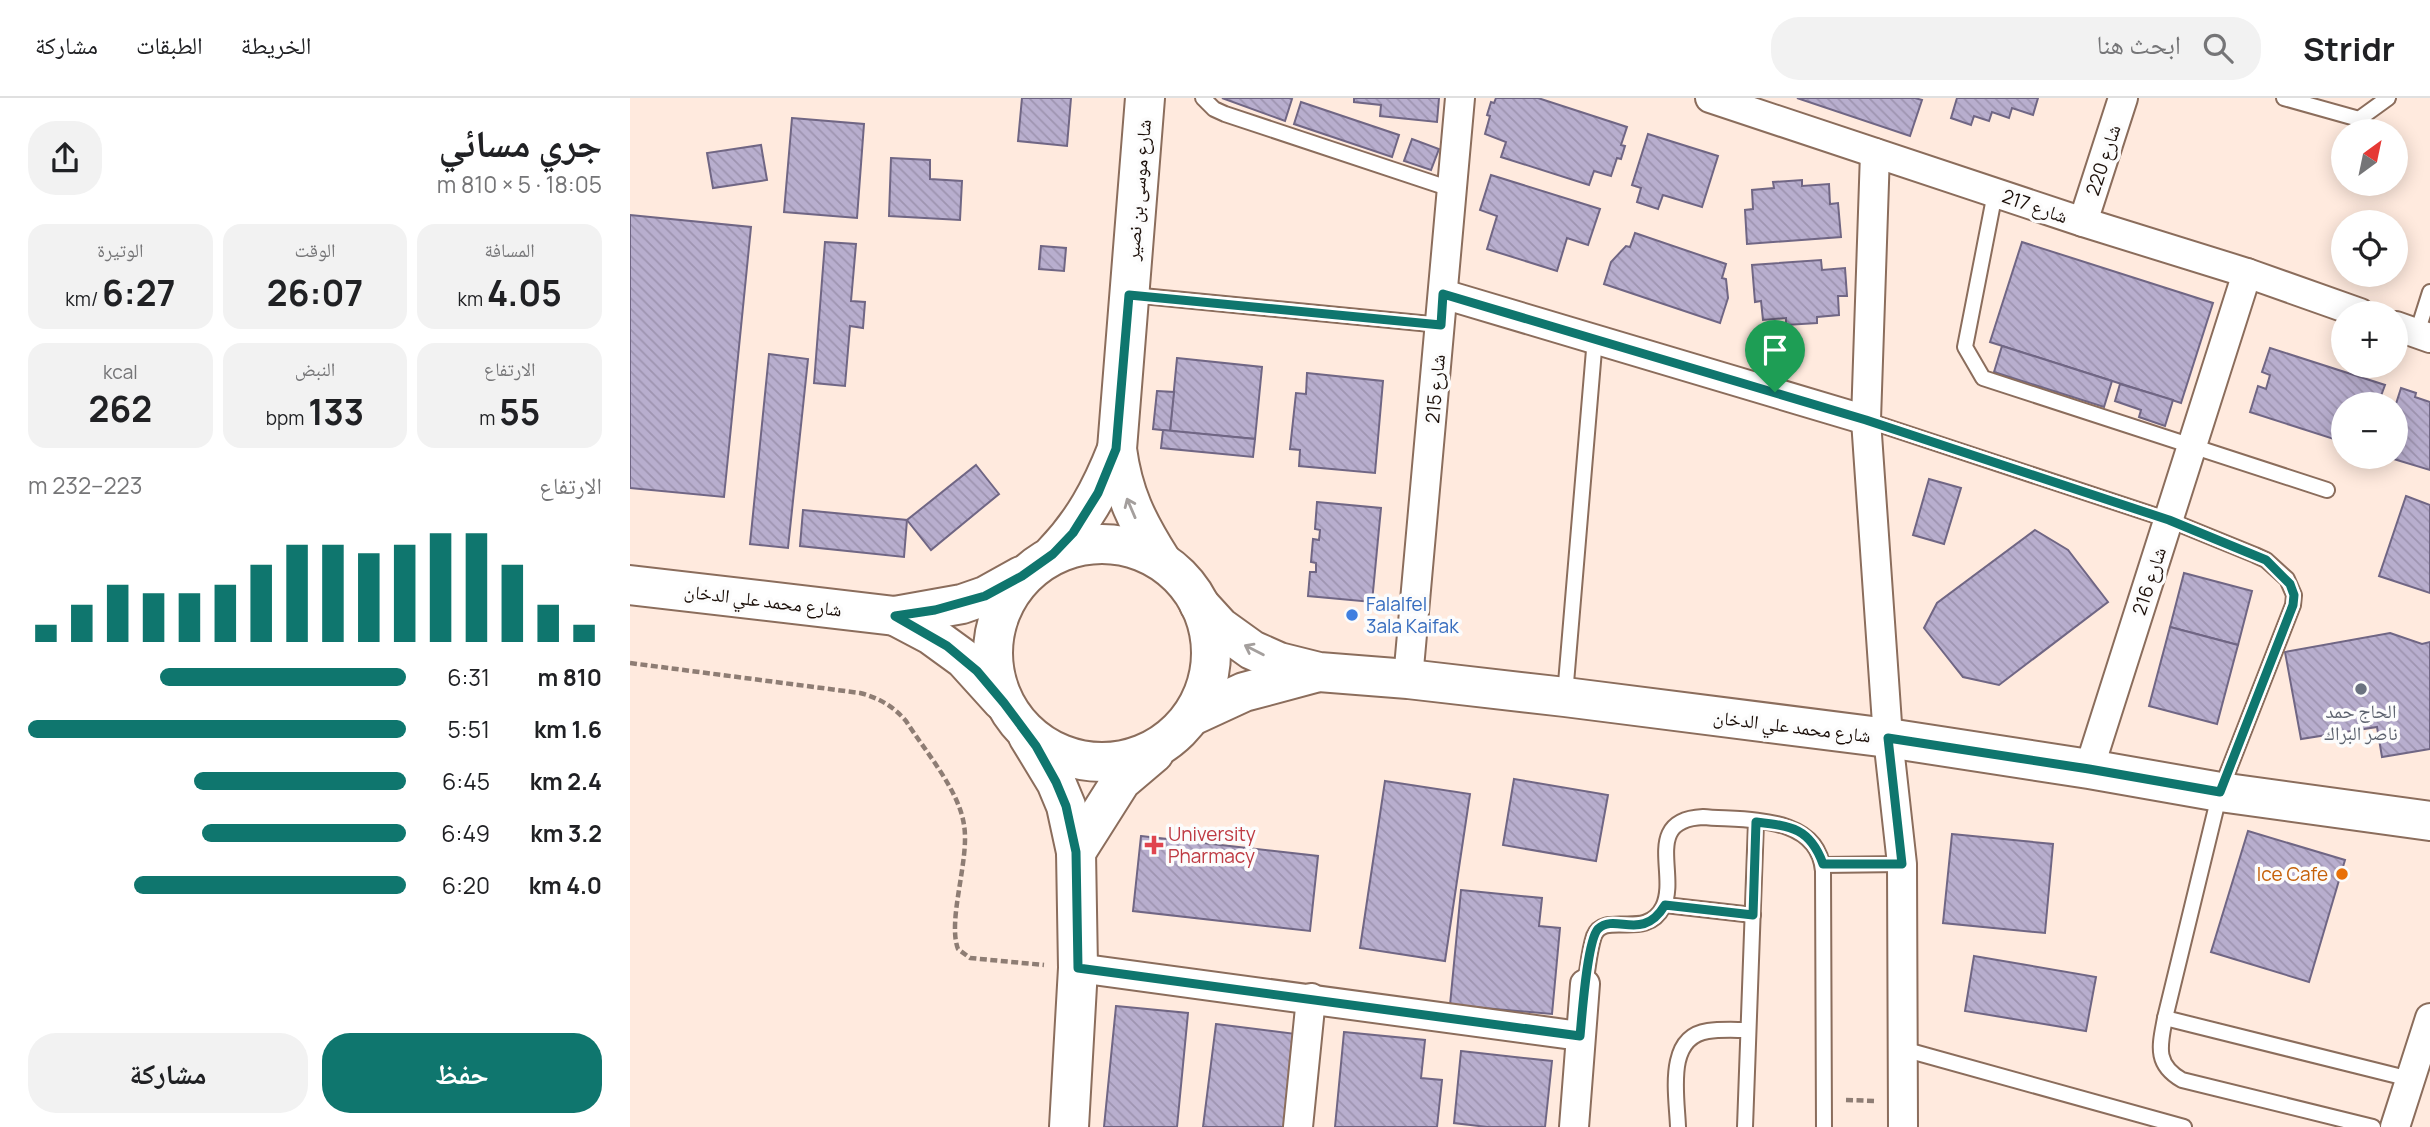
<!DOCTYPE html>
<html lang="ar">
<head>
<meta charset="utf-8">
<style>
  body { margin:0; font-family:Manrope,"Noto Naskh Arabic",sans-serif; background:#f2f2f2; color:#202124; direction:rtl; height:100vh; display:flex; flex-direction:column; font-size:26px; white-space:nowrap }
  * { box-sizing:border-box; margin:0 }
  p { font-size:23px; color:#757577 }
  .icon { flex:none; width:38px; height:38px; fill:none; stroke:currentColor; stroke-width:2; stroke-linecap:round; stroke-linejoin:round }
  .map { position:relative; flex:1; overflow:hidden; direction:ltr }
  .drawer { display:flex; flex-direction:column; background:#fff; width:630px }
  .drawer>* { flex:none }
  .needle { width:46px; rotate:33deg }
  .tools { position:absolute; left:1701px; top:21px; display:grid; gap:14px }
  .tools a { display:grid; place-items:center; width:77px; height:77px; border-radius:50%; background:#fff; box-shadow:0 4px 18px #0003; font-size:35px }
  .pin { position:absolute; display:grid; place-items:center; width:60px; height:60px; color:#fff; margin:-72px -30px; border-radius:50% 50% 50% 0; rotate:-45deg; box-shadow:0 0 7px #0007 }
  .pin .icon { rotate:45deg }
  .round { display:grid; place-items:center; flex:none; width:74px; height:74px; border-radius:28px; background:#f2f2f2 }
  .headline { display:flex; align-items:center; justify-content:space-between; height:119px; padding:0 28px }
  h1 { font-size:38px; font-weight:700; line-height:52px }
  .metrics { display:grid; grid-template-columns:repeat(3,1fr); gap:10px; height:119px; padding:7px 28px }
  .metrics div { display:grid; align-content:center; border-radius:18px; background:#f2f2f2; text-align:center }
  .metrics b { font-size:35px; font-weight:700 }
  .metrics small { font-size:19px; font-weight:400 }
  .metrics p { font-size:19px }
  .chart { height:196px; padding:14px 28px }
  .chart p { display:flex; justify-content:space-between }
  .chart svg { width:100%; height:126px; margin-top:7px; stroke:#0f766e; stroke-width:6 }
  .button { display:flex; gap:14px; margin-top:auto; padding:14px 28px }
  .button a { flex:1; height:80px; border-radius:28px; background:#0f766e; color:#fff; font-size:28px; font-weight:700; line-height:80px; text-align:center }
  .button a+a { background:#f2f2f2; color:#202124 }
  ul { padding:0 28px; list-style:none; font-size:23px }
  li { display:grid; grid-template-columns:112px 84px 1fr; align-items:center; height:52px }
  li i { height:18px; border-radius:9px; background:#0f766e }
  header { display:flex; align-items:center; gap:42px; box-sizing:border-box; height:98px; padding:0 35px; background:#fff; border-bottom:2px solid #e0e0e0 }
  header strong { font-size:33px }
  nav { display:flex; gap:38px; margin-inline-start:auto; font-size:24px }
  .search { width:490px; height:63px; background:#f2f2f2; display:flex; align-items:center; gap:18px; box-sizing:border-box; padding:0 24px; border-radius:28px; color:#757577; font-size:26px }
  main { display:flex; flex:1; min-height:0 }
  .map>svg:first-child { display:block }
  .building { fill:url(#building-back-hatch); stroke:#706684; stroke-width:2 }
  .lines { fill:none; stroke-linecap:round; stroke-linejoin:round }
  .lane-casing { stroke:#8b6d5c; stroke-width:18 }
  .street-casing { stroke:#8b6d5c; stroke-width:32 }
  .secondary-casing { stroke:#8b6d5c; stroke-width:42 }
  .path { stroke:#8e7d74; stroke-width:4.5; stroke-dasharray:7 3.5; stroke-linecap:butt }
  .lane { stroke:#fff; stroke-width:14 }
  .street { stroke:#fff; stroke-width:28 }
  .secondary { stroke:#fff; stroke-width:38 }
  .oneway { stroke:#a49f9d }
  .route-casing { stroke:#fff; stroke-width:14 }
  .route { stroke:#0f766e; stroke-width:9 }
  .shop-dot { fill:#3f7fe0; stroke:#fcfcfc; stroke-width:2.5 }
  .worship-dot { fill:#6b7280; stroke:#fcfcfc; stroke-width:2.5 }
  .health-dot { fill:#e0444e; stroke:#fcfcfc; stroke-width:2.5 }
  .food-dot { fill:#e8710a; stroke:#fcfcfc; stroke-width:2.5 }
  .labels { text-anchor:middle; stroke-width:7; stroke-linejoin:round; paint-order:stroke }
  .street-label { font-size:19px; fill:#1b0f09; stroke:#fcfcfc }
  .shop-label { font-size:19px; fill:#366cbe; stroke:#fcfcfc; text-anchor:start }
  .worship-label { font-size:19px; fill:#5b616d; stroke:#fcfcfc }
  .health-label { font-size:19px; fill:#be3a42; stroke:#fcfcfc; text-anchor:start }
  .food-label { font-size:19px; fill:#c56008; stroke:#fcfcfc; text-anchor:end }
</style>
</head>
<body>
<header>
<strong>Stridr</strong>
<div class="search"><svg class="icon" aria-label="search" viewBox="0 0 24 24"><circle cx="10" cy="10" r="6"/><path d="M15 15l6 6"/></svg>ابحث هنا</div>
<nav><a>الخريطة</a><a>الطبقات</a><a>مشاركة</a></nav>
</header>
<main>
<div class="map">
<svg width="1800" height="1029" viewBox="0 0 1800 1029">
  <defs>
    <pattern id="building-back-hatch" width="6" height="6" patternUnits="userSpaceOnUse" patternTransform="scale(1.75)"><rect width="6" height="6" fill="#b8aece"/><path d="M-1 5l2 2M0 0l6 6M5-1l2 2" fill="none" stroke="#9e94b0"/></pattern>
  </defs>
  <rect width="100%" height="100%" fill="#ffeade"/>
  <g class="building">
    <path d="M 392,0 L 441,0 L 437,48 L 388,43 Z"/>
    <path d="M 592,0 L 659,0 L 662,1 L 655,23 Z"/>
    <path d="M 724,0 L 809,0 L 807,24 L 750,18 L 751,7 L 724,4 Z"/>
    <path d="M 866,0 L 908,0 L 997,29 L 991,47 L 995,48 L 991,61 L 987,60 L 981,78 L 964,73 L 959,87 L 871,59 L 876,44 L 855,36 L 860,18 L 857,17 L 861,4 L 864,5 Z"/>
    <path d="M 1167,0 L 1285,0 L 1292,2 L 1280,38 Z"/>
    <path d="M 1327,0 L 1408,0 L 1403,17 L 1382,10 L 1379,20 L 1362,14 L 1359,23 L 1344,18 L 1341,27 L 1321,20 Z"/>
    <path d="M 671,4 L 769,37 L 762,59 L 664,26 Z"/>
    <path d="M 162,20 L 234,26 L 227,120 L 154,114 Z"/>
    <path d="M 1018,36 L 1088,58 L 1072,109 L 1033,97 L 1028,111 L 1007,104 L 1011,90 L 1002,87 Z"/>
    <path d="M 782,41 L 809,51 L 801,72 L 774,63 Z"/>
    <path d="M 131,47 L 137,82 L 83,90 L 77,55 Z"/>
    <path d="M 261,60 L 300,62 L 300,81 L 332,83 L 330,122 L 259,118 Z"/>
    <path d="M 861,77 L 970,111 L 958,147 L 937,140 L 927,173 L 857,151 L 867,118 L 850,112 Z"/>
    <path d="M 1172,82 L 1172,88 L 1199,86 L 1200,106 L 1208,105 L 1211,139 L 1117,146 L 1115,112 L 1123,111 L 1122,92 L 1144,90 L 1143,84 Z"/>
    <path d="M 0,117 L 121,129 L 94,399 L 0,390 Z"/>
    <path d="M 1005,135 L 1096,166 L 1092,180 L 1096,181 L 1098,200 L 1090,225 L 974,186 L 981,164 L 996,148 L 1000,149 Z"/>
    <path d="M 195,144 L 226,146 L 221,203 L 235,204 L 233,230 L 220,228 L 215,288 L 184,285 Z"/>
    <path d="M 1392,144 L 1583,205 L 1551,305 L 1360,244 Z"/>
    <path d="M 411,148 L 436,150 L 434,173 L 409,171 Z"/>
    <path d="M 1191,162 L 1192,172 L 1215,170 L 1217,198 L 1208,198 L 1209,217 L 1187,219 L 1187,225 L 1156,227 L 1156,220 L 1133,222 L 1131,203 L 1125,204 L 1122,167 Z"/>
    <path d="M 1372,248 L 1482,283 L 1474,309 L 1364,274 Z"/>
    <path d="M 1640,250 L 1755,287 L 1748,306 L 1713,306 L 1713,344 L 1620,314 L 1628,288 L 1636,291 L 1640,277 L 1632,274 Z"/>
    <path d="M 139,256 L 178,261 L 158,450 L 120,446 Z"/>
    <path d="M 547,260 L 632,269 L 625,341 L 540,333 Z"/>
    <path d="M 677,275 L 753,283 L 745,375 L 669,368 L 670,352 L 660,351 L 666,295 L 676,296 Z"/>
    <path d="M 1490,286 L 1543,302 L 1535,328 L 1509,319 L 1511,312 L 1485,303 Z"/>
    <path d="M 1771,290 L 1786,295 L 1785,299 L 1800,304 L 1800,372 L 1757,359 L 1766,359 L 1766,306 Z"/>
    <path d="M 527,293 L 544,294 L 540,333 L 523,331 Z"/>
    <path d="M 533,332 L 625,341 L 623,359 L 531,350 Z"/>
    <path d="M 346,367 L 369,396 L 301,452 L 277,422 Z"/>
    <path d="M 1299,381 L 1331,390 L 1314,446 L 1283,437 Z"/>
    <path d="M 1776,398 L 1800,407 L 1800,495 L 1749,478 Z"/>
    <path d="M 687,404 L 751,410 L 742,504 L 678,498 L 680,474 L 686,474 L 686,465 L 681,464 L 683,441 L 689,442 L 690,432 L 685,431 Z"/>
    <path d="M 173,412 L 277,422 L 274,459 L 170,448 Z"/>
    <path d="M 1405,432 L 1438,452 L 1478,504 L 1369,587 L 1333,579 L 1294,530 L 1307,505 Z"/>
    <path d="M 1554,475 L 1622,493 L 1608,547 L 1540,529 Z"/>
    <path d="M 1540,529 L 1608,547 L 1587,626 L 1519,608 Z"/>
    <path d="M 1760,535 L 1792,546 L 1800,544 L 1800,651 L 1752,659 L 1747,629 L 1671,641 L 1655,554 Z"/>
    <path d="M 884,681 L 978,697 L 966,763 L 873,747 Z"/>
    <path d="M 755,683 L 840,696 L 815,863 L 730,850 Z"/>
    <path d="M 1618,733 L 1715,762 L 1679,884 L 1581,854 Z"/>
    <path d="M 1322,736 L 1423,746 L 1415,835 L 1313,825 Z"/>
    <path d="M 511,738 L 688,758 L 680,833 L 503,813 Z"/>
    <path d="M 831,792 L 912,800 L 909,828 L 930,830 L 922,916 L 820,907 Z"/>
    <path d="M 1344,858 L 1466,879 L 1456,933 L 1335,913 Z"/>
    <path d="M 486,908 L 558,915 L 547,1029 L 474,1029 Z"/>
    <path d="M 586,926 L 674,937 L 662,1029 L 573,1029 Z"/>
    <path d="M 714,934 L 795,942 L 791,980 L 812,982 L 807,1029 L 705,1029 Z"/>
    <path d="M 831,953 L 922,963 L 915,1029 L 857,1029 L 824,1025 Z"/>
  </g>
  <g class="lines">
    <defs>
      <g id="lane">
        <path d="M 573,0 L 584,11 L 595,16 L 821,91"/>
        <path d="M 1654,0 L 1729,21 L 1758,0"/>
        <path d="M 1365,95 L 1335,249 L 1353,280 L 1697,392"/>
        <path d="M 502,197 L 811,227"/>
        <path d="M 1787,235 L 1800,194"/>
        <path d="M 1236,322 L 1539,422 L 1625,457 L 1636,462 L 1657,481 L 1664,497 L 1663,507 L 1590,694 L 1535,920 C 1530,947 1524,966 1552,982 L 1743,1029"/>
        <path d="M 935,597 L 965,240"/>
        <path d="M 1193,767 L 1272,766"/>
        <path d="M 1035,807 L 1123,817"/>
        <path d="M 955,886 C 958,871 959,853 964,838 C 974,812 1016,843 1033,809 C 1049,777 1012,722 1073,719 C 1116,723 1188,716 1193,773 L 1194,1029"/>
        <path d="M 1535,920 L 1780,981"/>
        <path d="M 1273,951 L 1554,1029"/>
        <path d="M 1048,1029 C 1047,998 1035,939 1078,933 C 1091,931 1105,932 1118,932"/>
        <path d="M 1115,1029 L 1126,724"/>
      </g>
      <g id="street">
        <path d="M 1080,0 L 1453,124 L 1617,175 L 1730,215"/>
        <path d="M 1245,55 L 1236,322 L 1258,640 L 1272,766 L 1273,1029"/>
        <path d="M 1453,124 L 1493,0"/>
        <path d="M 813,196 L 1236,322"/>
        <path d="M 1766,228 L 1800,240"/>
        <path d="M 778,581 L 830,0"/>
        <path d="M 1459,671 L 1617,175"/>
        <path d="M 448,870 L 950,938"/>
        <path d="M 668,1029 L 681,900"/>
        <path d="M 944,1029 L 955,886"/>
        <path d="M 1765,1029 L 1800,920"/>
      </g>
      <g id="secondary">
        <path d="M 515,0 L 487,351 C 493,396 507,424 531,462"/>
        <circle cx="472" cy="555" r="109"/>
        <path d="M 423,456 C 453,425 471,392 487,351"/>
        <path d="M 0,487 L 265,518 L 332,506 L 355,498 L 391,478"/>
        <path d="M 569,506 L 590,529 L 622,552 L 649,564 L 689,574 L 778,581 L 935,599 L 1258,640 L 1459,671 L 1590,694 L 1800,723"/>
        <path d="M 265,518 L 301,537 L 334,561 L 372,603"/>
        <path d="M 562,618 L 614,594 L 685,575"/>
        <path d="M 398,638 L 426,684 L 436,708 L 446,754 L 448,870 L 439,1029"/>
        <path d="M 446,754 L 491,683 L 524,655"/>
      </g>
    </defs>
    <use href="#lane" class="lane-casing"/>
    <use href="#street" class="street-casing"/>
    <use href="#secondary" class="secondary-casing"/>
    <g class="path">
      <path d="M 0,565 L 230,595 C 249,600 263,608 276,623 C 295,653 329,692 334,727 C 340,761 317,822 328,851 L 340,860 L 414,867"/>
      <path d="M 1216,1002 L 1246,1003"/>
    </g>
    <use href="#lane" class="lane"/>
    <use href="#street" class="street"/>
    <use href="#secondary" class="secondary"/>
  </g>
  <defs><path id="oneway-shaft" d="M-6 0H5M1.5-3L5.5 0L1.5 3" fill="none" stroke-width="1.6" stroke-linecap="round" stroke-linejoin="round" transform="scale(1.75)"/></defs>
  <g class="oneway">
    <use href="#oneway-shaft" transform="translate(501 410) rotate(-113)"/>
    <use href="#oneway-shaft" transform="translate(624 552) rotate(-153)"/>
  </g>
  <g class="lines">
    <defs>
      <path id="route" d="M 813,196 L 1236,322 L 1539,422 L 1636,462 L 1660,486 L 1664,497 L 1663,507 L 1590,694 L 1459,671 L 1258,640 L 1272,766 L 1193,766 C 1180,730 1161,728 1126,724 L 1123,817 L 1035,807 C 1012,845 986,814 968,831 C 957,843 952,918 950,938 L 448,870 L 446,754 L 436,708 L 426,684 L 406,648 L 374,605 L 347,573 L 317,548 L 265,518 L 305,512 L 355,498 L 392,478 L 423,456 L 443,435 L 468,395 L 486,351 L 499,197 L 811,227 Z"/>
    </defs>
    <use href="#route" class="route-casing"/>
    <use href="#route" class="route"/>
  </g>
  <circle class="shop-dot" cx="722" cy="517" r="7"/>
  <circle class="worship-dot" cx="1731" cy="591" r="7"/>
  <path class="health-dot" d="M520.5 736.5h7v7h7v7h-7v7h-7v-7h-7v-7h7z"/>
  <circle class="food-dot" cx="1712" cy="776" r="7"/>
  <g class="labels">
    <g class="street-label">
      <text transform="translate(1473 62) rotate(-72)" y="7">شارع 220</text>
      <text transform="translate(508 92) rotate(-85)" y="7">شارع موسى بن نصير</text>
      <text transform="translate(1405 108) rotate(19)" y="7">شارع 217</text>
      <text transform="translate(805 291) rotate(-85)" y="7">شارع 215</text>
      <text transform="translate(1519 483) rotate(-72)" y="7">شارع 216</text>
      <text transform="translate(133 502) rotate(7)" y="7">شارع محمد علي الدخان</text>
      <text transform="translate(1162 628) rotate(7)" y="7">شارع محمد علي الدخان</text>
    </g>
    <g class="shop-label">
      <text x="736" y="513">Falalfel<tspan x="736" dy="22">3ala Kaifak</tspan></text>
    </g>
    <g class="worship-label">
      <text x="1731" y="620">الحاج حمد<tspan x="1731" dy="22">ناصر البراك</tspan></text>
    </g>
    <g class="health-label">
      <text x="538" y="743">University<tspan x="538" dy="22">Pharmacy</tspan></text>
    </g>
    <g class="food-label">
      <text x="1698" y="783">Ice Cafe</text>
    </g>
  </g>
</svg>
<div class="tools">
<a><svg class="needle" viewBox="-14 -14 28 28"><path d="M0-13l5 13h-10z" fill="#e53935"/><path d="M0 13l5-13h-10z" fill="#757577"/></svg></a>
<a><svg class="icon" aria-label="locate" viewBox="0 0 24 24"><circle cx="12" cy="12" r="6"/><path d="M12 2v4M12 18v4M2 12h4M18 12h4"/></svg></a>
<a>+</a>
<a>−</a>
</div>
<div class="pin" style="left:1145px;top:294px;background:#1e9e55"><svg class="icon" aria-label="arrive" viewBox="0 0 24 24"><path d="M6 21V4h12l-3 4 3 4H6"/></svg></div>
</div>
<section class="drawer">
<div class="headline"><div><h1>جري مسائي</h1><p>18:05 · 5 × 810 m</p></div><a class="round"><svg class="icon" aria-label="share" viewBox="0 0 24 24"><path d="M12 15V3M7 8l5-5 5 5M5 13v7h14v-7"/></svg></a></div>
<div class="metrics">
<div><p>المسافة</p><b>4.05<small> km</small></b></div>
<div><p>الوقت</p><b>26:07</b></div>
<div><p>الوتيرة</p><b>6:27<small> /km</small></b></div>
</div>
<div class="metrics">
<div><p>الارتفاع</p><b>55<small> m</small></b></div>
<div><p>النبض</p><b>133<small> bpm</small></b></div>
<div><p>kcal</p><b>262</b></div>
</div>
<div class="chart"><p><span>الارتفاع</span>223–232 m</p>
<svg viewBox="0 0 160 44" preserveAspectRatio="none"><path d="M5 44V38M15 44V31M25 44V24M35 44V27M45 44V27M55 44V24M65 44V17M75 44V10M85 44V10M95 44V13M105 44V10M115 44V6M125 44V6M135 44V17M145 44V31M155 44V38"/></svg>
</div>
<ul>
<li><b>810 m</b>6:31<i style="width:65%"></i></li>
<li><b>1.6 km</b>5:51<i style="width:100%"></i></li>
<li><b>2.4 km</b>6:45<i style="width:56%"></i></li>
<li><b>3.2 km</b>6:49<i style="width:54%"></i></li>
<li><b>4.0 km</b>6:20<i style="width:72%"></i></li>
</ul>
<div class="button"><a>حفظ</a><a>مشاركة</a></div>
</section>
</main>
</body>
</html>
